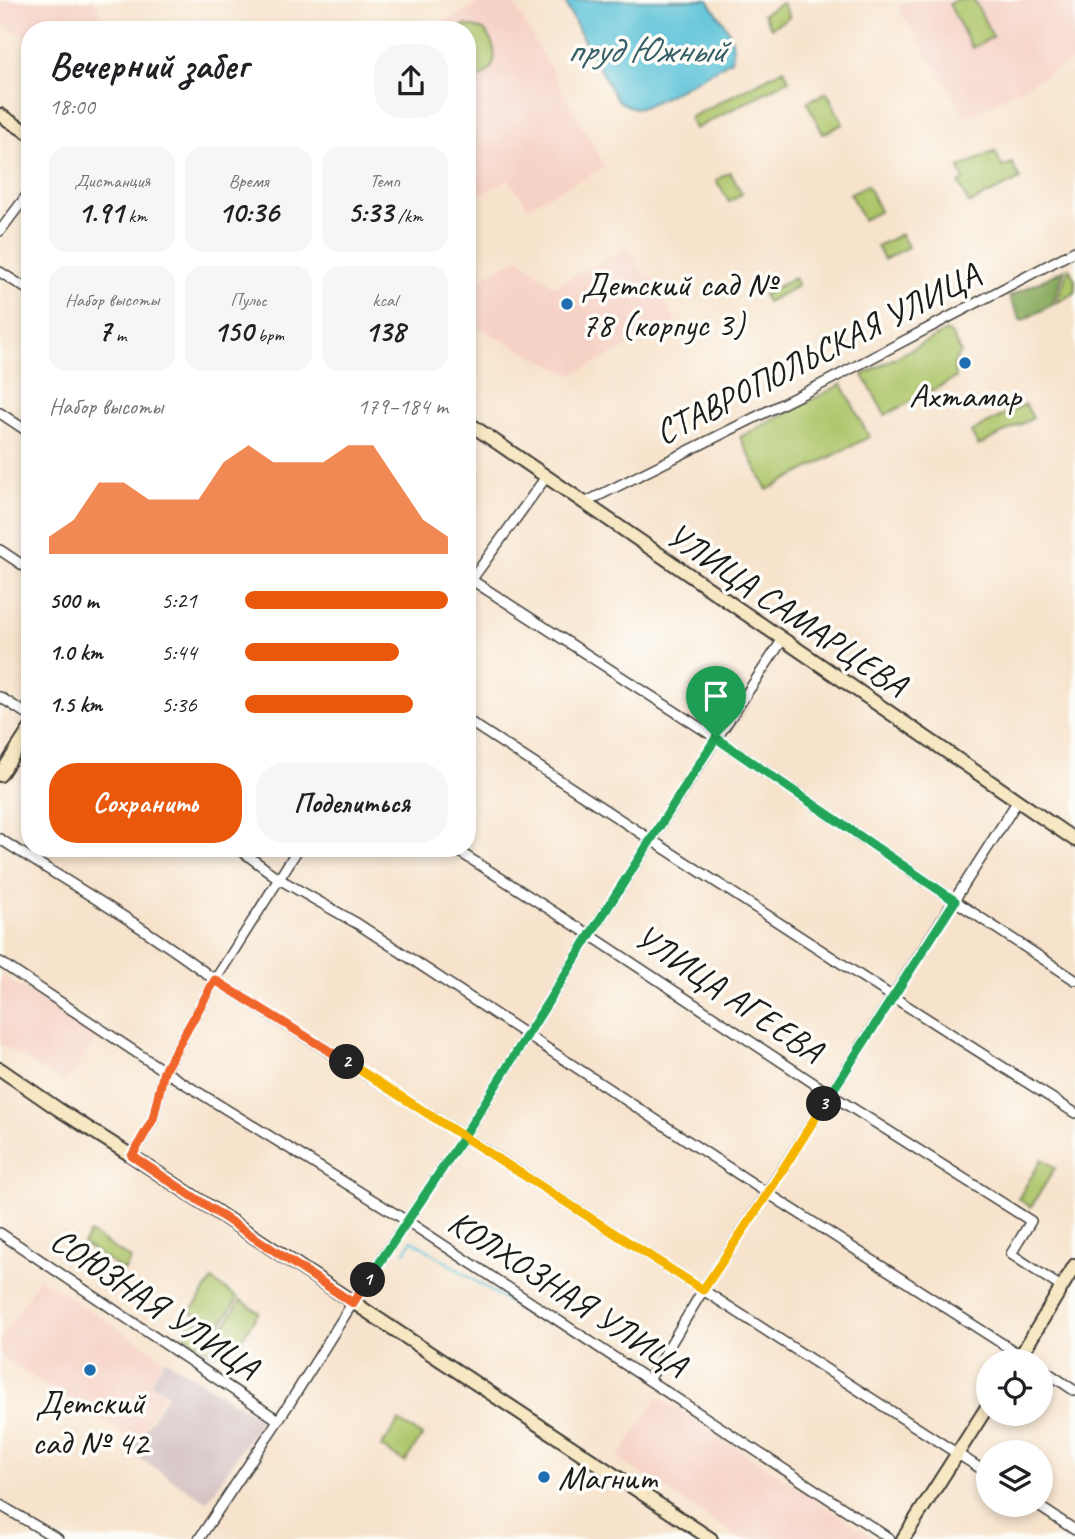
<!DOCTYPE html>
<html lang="ru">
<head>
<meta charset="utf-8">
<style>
  body { margin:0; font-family:Caveat,sans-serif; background:#f6f6f6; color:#202124; height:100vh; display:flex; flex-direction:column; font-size:26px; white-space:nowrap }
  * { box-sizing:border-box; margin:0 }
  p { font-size:23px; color:#757577 }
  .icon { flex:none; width:38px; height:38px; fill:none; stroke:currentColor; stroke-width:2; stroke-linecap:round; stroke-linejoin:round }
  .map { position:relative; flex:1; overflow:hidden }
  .drawer { position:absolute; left:21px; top:21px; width:455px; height:836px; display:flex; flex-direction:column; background:#fff; border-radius:28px; box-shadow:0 4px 10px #0003 }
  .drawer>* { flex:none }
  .tools { position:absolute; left:976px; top:1349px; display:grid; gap:14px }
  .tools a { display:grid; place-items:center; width:77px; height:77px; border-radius:50%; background:#fff; box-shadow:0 4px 10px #0003; font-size:35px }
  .pin { position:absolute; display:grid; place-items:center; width:60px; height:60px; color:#fff; margin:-72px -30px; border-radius:50% 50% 50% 0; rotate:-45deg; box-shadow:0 0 7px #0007 }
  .pin .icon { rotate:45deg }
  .km { position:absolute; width:35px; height:35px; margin:-18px; border-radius:50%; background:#222; color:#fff; font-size:19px; line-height:35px; text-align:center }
  .round { display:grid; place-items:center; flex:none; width:74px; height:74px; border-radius:28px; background:#f6f6f6 }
  .head { display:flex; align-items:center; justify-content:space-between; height:119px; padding:0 28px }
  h1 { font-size:38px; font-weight:800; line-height:52px }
  .stats { display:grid; grid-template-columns:repeat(3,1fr); gap:10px; height:119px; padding:7px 28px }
  .stats div { display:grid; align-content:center; border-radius:18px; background:#f6f6f6; text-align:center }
  .stats b { font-size:30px; font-weight:800 }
  .stats small { font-size:19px; font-weight:400 }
  .stats p { font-size:19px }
  .chart { height:196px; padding:14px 28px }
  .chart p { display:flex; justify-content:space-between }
  .chart svg { width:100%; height:126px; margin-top:7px; fill:#ea580c; opacity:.7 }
  .action { display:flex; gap:14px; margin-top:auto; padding:14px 28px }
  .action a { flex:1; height:80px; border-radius:28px; background:#ea580c; color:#fff; font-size:28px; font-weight:800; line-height:80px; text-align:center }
  .action a+a { background:#f6f6f6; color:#202124 }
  ul { padding:0 28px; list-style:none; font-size:23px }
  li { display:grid; grid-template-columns:112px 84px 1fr; align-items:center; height:52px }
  li i { height:18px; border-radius:9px; background:#ea580c }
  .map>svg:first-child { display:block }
  .built { fill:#f6d1c5 }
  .industrial { fill:#d1bfbf }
  .green { fill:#aec66b; stroke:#657144; stroke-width:2 }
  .forest { fill:#8aab5f; stroke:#53643e; stroke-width:2 }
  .water { fill:#5bc2d8; stroke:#3c6f7a; stroke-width:2 }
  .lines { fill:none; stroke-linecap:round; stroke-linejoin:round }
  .stream { stroke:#5bc2d8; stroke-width:2.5 }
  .street-casing { stroke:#3d3a36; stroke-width:12 }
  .secondary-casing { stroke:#3d3a36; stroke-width:16 }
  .street { stroke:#fff; stroke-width:9 }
  .secondary { stroke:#f7e8c3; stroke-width:12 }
  .split-1-casing { stroke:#fff; stroke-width:14 }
  .split-2-casing { stroke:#fff; stroke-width:14 }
  .split-3-casing { stroke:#fff; stroke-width:14 }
  .split-4-casing { stroke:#fff; stroke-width:14 }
  .split-1 { stroke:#22a559; stroke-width:9 }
  .split-2 { stroke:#f0652b; stroke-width:9 }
  .split-3 { stroke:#f5b400; stroke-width:9 }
  .split-4 { stroke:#22a559; stroke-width:9 }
  .poi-dot { fill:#1f6fb2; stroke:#fdfcf7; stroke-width:2.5 }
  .labels { text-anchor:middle; stroke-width:7; stroke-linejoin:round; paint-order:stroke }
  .poi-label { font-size:35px; fill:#1c1c1c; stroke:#fdfcf7; text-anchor:start }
  .street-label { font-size:35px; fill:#1c1c1c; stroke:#fdfcf7 }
  .water-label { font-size:37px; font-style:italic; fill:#355e67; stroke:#fdfcf7 }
</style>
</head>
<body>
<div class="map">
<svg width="1075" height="1539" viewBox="0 0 1075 1539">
  <rect width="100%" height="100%" fill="#fdfcf7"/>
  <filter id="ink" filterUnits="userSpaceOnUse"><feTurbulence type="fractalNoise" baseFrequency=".0143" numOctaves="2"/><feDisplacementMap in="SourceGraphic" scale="14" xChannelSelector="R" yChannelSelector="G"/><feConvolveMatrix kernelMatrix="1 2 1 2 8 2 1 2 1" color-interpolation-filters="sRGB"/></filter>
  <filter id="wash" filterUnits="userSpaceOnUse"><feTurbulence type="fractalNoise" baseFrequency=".00686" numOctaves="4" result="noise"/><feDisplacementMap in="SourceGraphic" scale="28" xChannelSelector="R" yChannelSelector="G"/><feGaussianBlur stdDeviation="1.57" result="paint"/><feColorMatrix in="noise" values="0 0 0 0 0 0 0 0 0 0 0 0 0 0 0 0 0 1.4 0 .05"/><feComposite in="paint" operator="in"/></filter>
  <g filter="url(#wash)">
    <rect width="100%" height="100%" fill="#f7e3cc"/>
    <g class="built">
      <path d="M 0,0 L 94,0 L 103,17 L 94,23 L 91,30 L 30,30 L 30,41 L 0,22 Z"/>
      <path d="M 485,0 L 512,0 L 605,167 L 527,207 L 509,179 L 467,201 L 467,30 L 428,30 Z"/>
      <path d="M 910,0 L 1075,0 L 1075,60 L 966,117 L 898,7 Z"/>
      <path d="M 630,247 L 645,277 L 651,275 L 676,322 L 572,375 L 467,322 L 467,285 L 519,258 L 554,286 Z"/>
      <path d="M 0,974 L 97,1037 L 65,1084 L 0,1043 Z"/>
      <path d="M 39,1278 L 164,1358 L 149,1383 L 165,1393 L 135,1441 L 0,1356 L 0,1340 Z"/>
      <path d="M 658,1396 L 719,1436 L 875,1539 L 741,1539 L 618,1458 Z"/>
    </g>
    <path class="industrial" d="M 165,1359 L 261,1419 L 207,1502 L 130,1452 L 168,1394 L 150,1383 Z"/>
    <g class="green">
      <path d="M 956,0 L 974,0 L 993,37 L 972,48 L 949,4 Z"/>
      <path d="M 782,3 L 790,17 L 771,28 L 763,14 Z"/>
      <path d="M 465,25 L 484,30 C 494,42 500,60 488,72 C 482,77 474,80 467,83 L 467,30 L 453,30 Z"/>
      <path d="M 784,69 L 789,80 L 695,129 L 689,118 Z"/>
      <path d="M 827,92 L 843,124 L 823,134 L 807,102 Z"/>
      <path d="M 995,151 L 1002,167 L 1012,163 L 1020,179 L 969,204 L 959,183 L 964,180 L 959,168 Z"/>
      <path d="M 730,172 L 742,194 L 729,202 L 716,180 Z"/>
      <path d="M 867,185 L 880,211 L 863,220 L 850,194 Z"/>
      <path d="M 901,234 L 908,247 L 884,260 L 877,246 Z"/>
      <path d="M 1069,268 L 1075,280 L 1075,293 L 1056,303 Z"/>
      <path d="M 794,278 L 798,286 L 767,302 L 763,295 Z"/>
      <path d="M 946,331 L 951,334 L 961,353 C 952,360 954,368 956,378 L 885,415 L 863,375 Z"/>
      <path d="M 842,384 L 869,437 L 767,490 L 740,437 Z"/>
      <path d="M 1025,404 L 1033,418 L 978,446 L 971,432 Z"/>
      <path d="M 1042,1159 L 1055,1168 L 1031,1207 L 1018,1199 Z"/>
      <path d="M 90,1233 L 131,1259 L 124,1271 L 83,1244 Z"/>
      <path d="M 212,1280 L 238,1298 L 217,1330 L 191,1312 Z"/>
      <path d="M 241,1300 L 259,1312 L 238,1344 L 220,1332 Z"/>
      <path d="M 196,1320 L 223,1338 L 224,1342 L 216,1353 L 213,1354 L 185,1335 L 184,1331 L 191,1321 Z"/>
      <path d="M 399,1421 L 422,1436 L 405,1462 L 381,1447 Z"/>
    </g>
    <path class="forest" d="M 1065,269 L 1052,305 L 1021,321 L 1009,297 Z"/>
    <path class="water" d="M 564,0 L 708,0 C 720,19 739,36 731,60 C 719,68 647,108 638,108 C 630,108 623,104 617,100 L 585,43 Z"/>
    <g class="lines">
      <path class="stream" d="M 405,1252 L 412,1240 L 525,1313"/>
    </g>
  </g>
  <g filter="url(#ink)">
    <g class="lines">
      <defs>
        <g id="street">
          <path d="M 0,231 L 30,191"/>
          <path d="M 0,272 L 30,291"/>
          <path d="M 0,413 L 30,433"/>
          <path d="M 584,503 L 822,384 L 1075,251"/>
          <path d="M 0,550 L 30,570"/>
          <path d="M 467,577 L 716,738 L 955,901 L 1075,980"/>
          <path d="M 467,586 L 546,477"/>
          <path d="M 0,697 L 30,716"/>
          <path d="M 467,720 L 893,997 L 1075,1113"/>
          <path d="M 0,839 C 72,885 147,928 215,980 L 454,1130 L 989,1474"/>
          <path d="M 239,849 L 279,879 L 358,924 L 758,1187 L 1031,1362"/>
          <path d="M 455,849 L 590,935 L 830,1094 L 1031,1221 L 1011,1254 L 1061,1287"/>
          <path d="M 0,962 L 164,1071 L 407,1221 L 890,1539"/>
          <path d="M 132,1156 L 153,1120 L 164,1071 L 215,980 L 298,849"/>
          <path d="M 0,1233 L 278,1420"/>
          <path d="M 1041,1368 L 1075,1391"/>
          <path d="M 649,1380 L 703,1290 L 767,1193 L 1017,802"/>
          <path d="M 0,1505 L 58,1539"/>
          <path d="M 1037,1505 L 1075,1530"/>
          <path d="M 199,1539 L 289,1404 L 362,1288 L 464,1136 L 590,935 L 711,747 L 783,639"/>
        </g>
        <g id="secondary">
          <path d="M 0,115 L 30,134"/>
          <path d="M 467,422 L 1075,840"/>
          <path d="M 0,775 L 30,729"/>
          <path d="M 0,1069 L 58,1109 L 132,1156 L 711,1539"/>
          <path d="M 1017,1362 L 1075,1265"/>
          <path d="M 903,1539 L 989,1404"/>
        </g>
      </defs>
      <use href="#street" class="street-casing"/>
      <use href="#secondary" class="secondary-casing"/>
      <use href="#street" class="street"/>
      <use href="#secondary" class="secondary"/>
    </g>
  </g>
  <g class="lines" filter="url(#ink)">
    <defs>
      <path id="split-1" d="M 368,1280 L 464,1136 L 590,935 L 716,738"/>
      <path id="split-2" d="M 347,1062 L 215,980 L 164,1071 L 153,1119 L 132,1156 L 353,1303 L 368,1280"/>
      <path id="split-3" d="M 347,1062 L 703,1290 L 768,1193 L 824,1104"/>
      <path id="split-4" d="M 716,738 L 955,901 L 824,1104"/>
    </defs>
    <use href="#split-1" class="split-1-casing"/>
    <use href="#split-2" class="split-2-casing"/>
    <use href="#split-3" class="split-3-casing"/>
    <use href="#split-4" class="split-4-casing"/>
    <use href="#split-1" class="split-1"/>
    <use href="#split-2" class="split-2"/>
    <use href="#split-3" class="split-3"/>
    <use href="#split-4" class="split-4"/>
  </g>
  <g class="poi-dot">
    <circle cx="567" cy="304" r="7"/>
    <circle cx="965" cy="363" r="7"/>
    <circle cx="90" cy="1370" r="7"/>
    <circle cx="544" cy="1477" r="7"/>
  </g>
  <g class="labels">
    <g class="poi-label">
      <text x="581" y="296">Детский сад №<tspan x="581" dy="40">78 (корпус 3)</tspan></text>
      <text x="965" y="407" text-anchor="middle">Ахтамар</text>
      <text x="90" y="1414" text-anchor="middle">Детский<tspan x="90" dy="40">сад № 42</tspan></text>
      <text x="558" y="1489">Магнит</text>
    </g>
    <g class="street-label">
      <text transform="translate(817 353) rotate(-27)" y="12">СТАВРОПОЛЬСКАЯ УЛИЦА</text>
      <text transform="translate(787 609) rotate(34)" y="12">УЛИЦА САМАРЦЕВА</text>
      <text transform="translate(729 993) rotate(34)" y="12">УЛИЦА АГЕЕВА</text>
      <text transform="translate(568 1293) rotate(33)" y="12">КОЛХОЗНАЯ УЛИЦА</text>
      <text transform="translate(155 1303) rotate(34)" y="12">СОЮЗНАЯ УЛИЦА</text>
    </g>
    <g class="water-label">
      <text x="646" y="62">пруд Южный</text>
    </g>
  </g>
</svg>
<div class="tools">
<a><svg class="icon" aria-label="locate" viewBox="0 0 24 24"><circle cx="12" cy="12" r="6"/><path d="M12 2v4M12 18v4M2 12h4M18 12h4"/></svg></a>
<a><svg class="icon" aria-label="layers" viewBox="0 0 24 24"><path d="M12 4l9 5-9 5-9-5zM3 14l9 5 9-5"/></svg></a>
</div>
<div class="pin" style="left:716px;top:738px;background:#1e9e55"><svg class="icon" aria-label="arrive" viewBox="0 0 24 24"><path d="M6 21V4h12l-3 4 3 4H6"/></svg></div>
<b class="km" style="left:368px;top:1280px">1</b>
<b class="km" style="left:347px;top:1062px">2</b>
<b class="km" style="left:824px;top:1104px">3</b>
<section class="drawer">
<div class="head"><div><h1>Вечерний забег</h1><p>18:00</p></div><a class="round"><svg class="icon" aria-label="share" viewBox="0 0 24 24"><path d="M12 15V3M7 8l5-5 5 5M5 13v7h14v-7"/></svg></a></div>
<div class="stats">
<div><p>Дистанция</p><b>1.91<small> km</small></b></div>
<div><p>Время</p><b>10:36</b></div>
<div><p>Темп</p><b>5:33<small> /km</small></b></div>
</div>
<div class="stats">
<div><p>Набор высоты</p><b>7<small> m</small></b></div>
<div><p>Пульс</p><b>150<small> bpm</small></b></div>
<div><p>kcal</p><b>138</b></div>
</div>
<div class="chart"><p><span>Набор высоты</span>179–184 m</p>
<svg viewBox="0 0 160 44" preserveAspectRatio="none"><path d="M0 44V38L10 32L20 19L30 19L40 25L50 25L60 25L70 12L80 6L90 12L100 12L110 12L120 6L130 6L140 19L150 32L160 38V44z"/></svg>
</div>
<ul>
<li><b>500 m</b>5:21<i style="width:100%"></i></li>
<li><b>1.0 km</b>5:44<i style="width:76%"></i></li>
<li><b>1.5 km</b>5:36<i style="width:83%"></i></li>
</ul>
<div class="action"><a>Сохранить</a><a>Поделиться</a></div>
</section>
</div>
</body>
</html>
